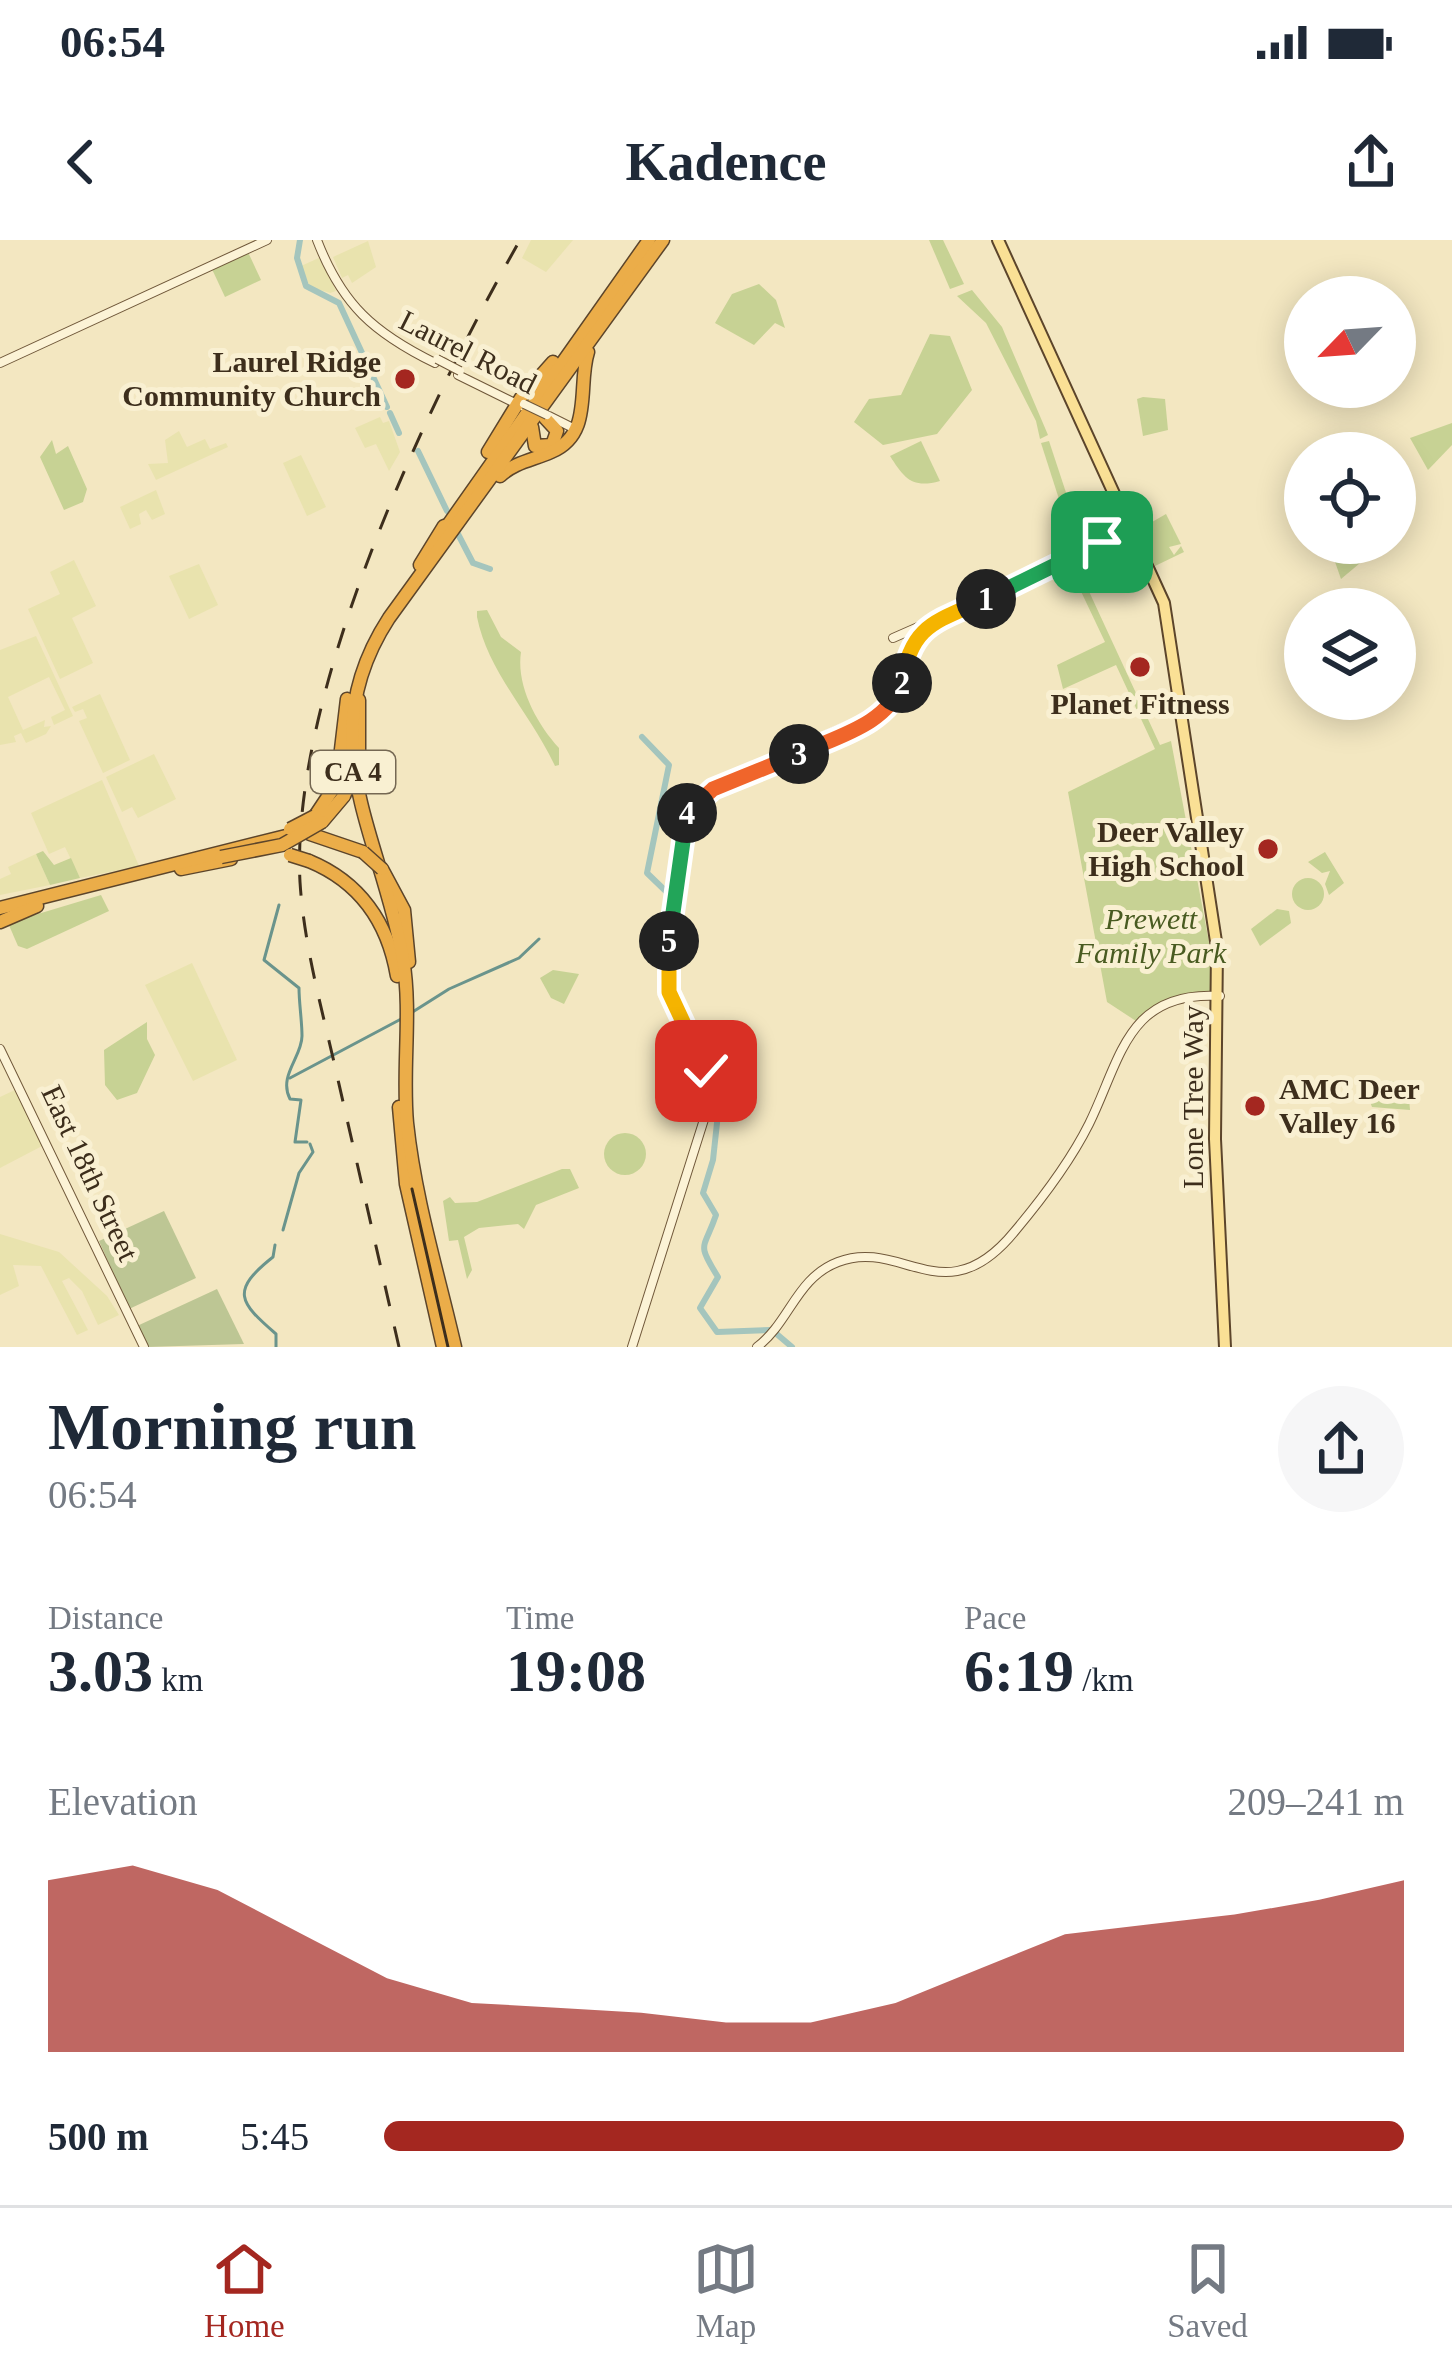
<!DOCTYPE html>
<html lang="en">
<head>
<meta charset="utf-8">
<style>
  body { margin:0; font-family:Georgia,serif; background:#f6f6f7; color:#1f2937; height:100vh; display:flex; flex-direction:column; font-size:45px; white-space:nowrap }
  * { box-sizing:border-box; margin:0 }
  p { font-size:39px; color:#747a83 }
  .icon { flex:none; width:66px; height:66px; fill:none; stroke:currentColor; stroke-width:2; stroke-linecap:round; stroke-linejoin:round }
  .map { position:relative; height:1107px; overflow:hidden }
  .details { display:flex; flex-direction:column; background:#fff; flex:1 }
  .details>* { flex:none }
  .needle { width:78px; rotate:245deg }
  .controls { position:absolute; left:1284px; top:36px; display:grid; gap:24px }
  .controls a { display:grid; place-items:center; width:132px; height:132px; border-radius:50%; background:#fff; box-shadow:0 6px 30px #0003; font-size:60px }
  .pin { position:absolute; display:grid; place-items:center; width:102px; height:102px; color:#fff; margin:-51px; border-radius:24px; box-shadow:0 6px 18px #0006 }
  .km { position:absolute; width:60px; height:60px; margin:-30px; border-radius:50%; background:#222; color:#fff; font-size:33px; line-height:60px; text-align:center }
  .round { display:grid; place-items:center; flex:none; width:126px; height:126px; border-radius:63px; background:#f6f6f7 }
  .head { display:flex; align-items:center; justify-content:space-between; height:204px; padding:0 48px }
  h1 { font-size:66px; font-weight:600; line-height:90px }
  .figures { display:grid; grid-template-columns:repeat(3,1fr); gap:18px; height:204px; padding:12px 48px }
  .figures div { display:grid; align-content:center }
  .figures b { font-size:60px; font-weight:600 }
  .figures small { font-size:33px; font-weight:400 }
  .figures p { font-size:33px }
  .chart { height:336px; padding:24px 48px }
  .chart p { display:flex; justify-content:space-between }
  .chart svg { width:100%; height:216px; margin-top:12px; fill:#a42720; opacity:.7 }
  ul { padding:0 48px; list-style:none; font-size:39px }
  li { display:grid; grid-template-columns:192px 144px 1fr; align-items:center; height:90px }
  li i { height:30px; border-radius:15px; background:#a42720 }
  .status { display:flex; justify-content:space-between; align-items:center; height:84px; padding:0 60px; background:#fff; direction:ltr }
  .status svg { height:33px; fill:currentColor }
  header { display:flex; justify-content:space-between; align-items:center; height:156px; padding:0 48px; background:#fff; font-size:54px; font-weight:600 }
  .menu { display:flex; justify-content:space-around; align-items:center; height:168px; border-top:3px solid #e0e1e3; background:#fff; font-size:33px; color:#747a83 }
  .menu a { display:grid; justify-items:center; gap:6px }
  .menu .on { color:#a42720 }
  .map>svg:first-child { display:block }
  .farmland { fill:#e9e3ae }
  .green { fill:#c7d294 }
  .cemetery { fill:#bdc694 }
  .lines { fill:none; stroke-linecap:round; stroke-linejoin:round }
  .stream { stroke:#6a948c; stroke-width:3 }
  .canal { stroke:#a4c5bd; stroke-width:6 }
  .secondary-casing { stroke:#70583a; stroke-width:10 }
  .primary-casing { stroke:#5c452b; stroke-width:14 }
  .highway-casing { stroke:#5c452b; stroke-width:15 }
  .secondary { stroke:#fcf3d6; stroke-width:8 }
  .primary { stroke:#fae095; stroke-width:10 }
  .highway { stroke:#ebad49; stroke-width:12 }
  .tram { stroke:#3d2e1c; stroke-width:3 }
  .rail { stroke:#3d2e1c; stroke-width:3; stroke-dasharray:21 21; stroke-linecap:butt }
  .secondary-bridge-casing { stroke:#70583a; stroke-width:10; stroke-linecap:butt }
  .highway-bridge-casing { stroke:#5c452b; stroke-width:15; stroke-linecap:butt }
  .secondary-bridge { stroke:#fcf3d6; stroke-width:8 }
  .highway-bridge { stroke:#ebad49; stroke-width:12 }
  .split-1-casing { stroke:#fff; stroke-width:24 }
  .split-2-casing { stroke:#fff; stroke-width:24 }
  .split-3-casing { stroke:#fff; stroke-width:24 }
  .split-4-casing { stroke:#fff; stroke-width:24 }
  .split-5-casing { stroke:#fff; stroke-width:24 }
  .split-6-casing { stroke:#fff; stroke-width:24 }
  .split-1 { stroke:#22a559; stroke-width:15 }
  .split-2 { stroke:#f5b400; stroke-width:15 }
  .split-3 { stroke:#f0652b; stroke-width:15 }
  .split-4 { stroke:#f0652b; stroke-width:15 }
  .split-5 { stroke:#22a559; stroke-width:15 }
  .split-6 { stroke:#f5b400; stroke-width:15 }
  .poi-dot { fill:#a42720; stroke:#f9f0d2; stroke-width:4.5 }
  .labels { text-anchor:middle; stroke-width:10; stroke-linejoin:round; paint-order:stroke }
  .shield { fill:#f9f0d2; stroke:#756853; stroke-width:3 }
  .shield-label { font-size:27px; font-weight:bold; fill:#3d2e1c }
  .street-label { font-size:30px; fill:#3d2e1c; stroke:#f9f0d2 }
  .poi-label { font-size:30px; font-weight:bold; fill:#3d2e1c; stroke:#f9f0d2; text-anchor:end }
  .park-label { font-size:30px; font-style:italic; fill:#495b21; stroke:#f9f0d2 }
</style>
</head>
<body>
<div class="status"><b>06:54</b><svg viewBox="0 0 49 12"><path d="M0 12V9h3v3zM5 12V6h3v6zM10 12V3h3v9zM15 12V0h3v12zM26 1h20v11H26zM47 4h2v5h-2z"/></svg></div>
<header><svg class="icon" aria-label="back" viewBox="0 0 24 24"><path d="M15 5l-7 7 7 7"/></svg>Kadence<svg class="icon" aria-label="share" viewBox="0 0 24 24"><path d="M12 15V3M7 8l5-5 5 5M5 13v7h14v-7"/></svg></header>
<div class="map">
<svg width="1452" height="1107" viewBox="0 0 1452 1107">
  <rect width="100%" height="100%" fill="#f3e7c1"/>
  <g class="farmland">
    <path d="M 531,0 L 573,0 L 546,32 L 522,18 Z"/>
    <path d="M 368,1 L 376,27 L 352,43 L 348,35 L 342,38 L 333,17 Z"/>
    <path d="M 321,17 L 336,51 L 330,53 L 310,47 L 301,26 Z"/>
    <path d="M 380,177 L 383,183 L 389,181 L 400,212 L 389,231 L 376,204 L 365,208 L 355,188 Z"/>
    <path d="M 179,191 L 187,207 L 205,199 L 210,209 L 226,203 L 228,207 L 156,240 L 148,224 L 168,223 L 165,200 Z"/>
    <path d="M 301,215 L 326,267 L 307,276 L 283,223 Z"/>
    <path d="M 156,250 L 165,274 L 152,280 L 146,270 L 139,274 L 141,284 L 130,289 L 120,267 Z"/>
    <path d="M 74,320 L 96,366 L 72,378 L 93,423 L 60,439 L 28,369 L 60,354 L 50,332 Z"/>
    <path d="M 199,324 L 218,365 L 189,379 L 169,336 Z"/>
    <path d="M 36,396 L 73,476 L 54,485 L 51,477 L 65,470 L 49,437 L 8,457 L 23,490 L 45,480 L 44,487 L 51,486 L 46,494 L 26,503 L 21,493 L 14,496 L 16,502 L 0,505 L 0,410 Z"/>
    <path d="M 100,454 L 130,520 L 103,533 L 79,481 L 87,478 L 83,469 L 75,472 L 72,467 Z"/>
    <path d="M 154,514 L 176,559 L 138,578 L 132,567 L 122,572 L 106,537 Z"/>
    <path d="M 102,540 L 139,626 L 80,638 L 65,607 L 49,614 L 31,573 Z"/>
    <path d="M 36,614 L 50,645 L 0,655 L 0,639 L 11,634 L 8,627 Z"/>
    <path d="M 192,723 L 237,820 L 193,841 L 145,745 Z"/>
    <path d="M 17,849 L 44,905 L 0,928 L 0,857 Z"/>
    <path d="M 0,994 L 59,1012 L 107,1056 L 119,1075 L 98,1085 L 82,1051 L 69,1038 L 62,1041 L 88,1090 L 77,1095 L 41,1026 L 13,1025 L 19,1046 L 0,1055 Z"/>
  </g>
  <g class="green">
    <path d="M 929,0 L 943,0 L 964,44 L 950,49 Z"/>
    <path d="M 247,10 L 261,40 L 225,57 L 211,27 Z"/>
    <path d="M 759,44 L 776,60 L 785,88 L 775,83 L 754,105 L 715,83 L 732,54 Z"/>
    <path d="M 972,50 L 1002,87 L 1048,195 L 1040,199 L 1036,181 L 986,83 L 957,56 Z"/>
    <path d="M 930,94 L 950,96 L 972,150 L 937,194 L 883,205 L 854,182 L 869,159 L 901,155 Z"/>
    <path d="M 1143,157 L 1165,159 L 1168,190 L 1143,196 L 1137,159 Z"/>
    <path d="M 1452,183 L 1452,205 L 1428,230 L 1410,198 Z"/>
    <path d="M 52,200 L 56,214 L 68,206 L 87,249 L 83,262 L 64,270 L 40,217 Z"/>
    <path d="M 921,201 L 940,241 C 912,249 904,238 890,216 Z"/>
    <path d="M 1049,201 L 1083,304 L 1075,309 L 1041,203 Z"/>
    <path d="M 1166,274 L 1181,304 L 1169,307 L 1174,315 L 1181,306 L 1184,312 L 1155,326 L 1138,290 Z"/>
    <path d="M 1340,303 L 1376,303 L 1378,308 L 1341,339 L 1334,319 Z"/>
    <path d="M 1074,319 L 1160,505 L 1171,501 L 1212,718 L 1210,752 L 1171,758 L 1136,781 L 1107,762 L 1068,552 L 1155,509 L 1116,425 L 1063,449 L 1057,425 L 1105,402 L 1067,322 Z"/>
    <path d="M 487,370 L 501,397 L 521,412 C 516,445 536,483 559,508 L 559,525 L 555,526 C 530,473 488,432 477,377 L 477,371 Z"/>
    <path d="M 43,611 L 54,625 L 71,618 L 80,638 L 50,645 L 36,614 Z"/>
    <path d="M 1325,612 L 1344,643 L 1329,655 L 1325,644 L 1330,631 L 1322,633 L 1308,622 Z"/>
    <circle cx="1308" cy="654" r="16"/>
    <path d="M 101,655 L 109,671 L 27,709 L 18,706 L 8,683 Z"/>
    <path d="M 1277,669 L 1289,671 L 1291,683 L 1260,706 L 1251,689 Z"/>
    <path d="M 553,730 L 579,734 L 564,764 L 551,758 L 540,738 Z"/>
    <path d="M 147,782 L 147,799 L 155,815 L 137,853 L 117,860 L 105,845 L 104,810 Z"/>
    <path d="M 1389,840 L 1408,847 L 1410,870 L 1372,867 L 1366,851 Z"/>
    <circle cx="625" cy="914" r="21"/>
    <path d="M 562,929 L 570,929 L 579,948 L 536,965 L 524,989 L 518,984 L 479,988 L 464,997 L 472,1030 L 467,1039 L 458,1000 L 449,1001 L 443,961 L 450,957 L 455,963 L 477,962 Z"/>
  </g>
  <g class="cemetery">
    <path d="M 164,971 L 196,1038 L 129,1069 L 99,1001 Z"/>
    <path d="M 217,1049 L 244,1104 L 147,1107 L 137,1086 Z"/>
  </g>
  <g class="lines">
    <g class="stream">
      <path d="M 279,665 L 264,720 L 299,748 C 299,763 302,781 302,796 C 302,817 278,836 290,859 L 301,860 L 295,902 L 307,902"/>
      <path d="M 411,773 L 449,749 L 519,718 L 539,699"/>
      <path d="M 290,838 L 403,778"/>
      <path d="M 283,990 L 299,933 L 313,912 L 310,904"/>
      <path d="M 275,1005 L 273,1017 C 230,1051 239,1062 276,1094 L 276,1107"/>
    </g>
    <g class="canal">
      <path d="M 300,0 L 297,18 L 306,46 L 339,63 L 387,167"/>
      <path d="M 390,173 L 399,193"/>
      <path d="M 418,211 L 447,271"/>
      <path d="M 458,294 L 473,323 L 490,329"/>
      <path d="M 642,497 L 669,525 L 647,633 L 677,662 L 674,746 L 721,846 L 713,920 L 703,953 L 716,975 C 704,1010 696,1002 718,1037 L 700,1068 L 717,1092 L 772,1090 L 792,1107"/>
    </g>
    <defs>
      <g id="secondary">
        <path d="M 317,0 C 342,65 374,93 435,123"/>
        <path d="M 0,123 L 267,0"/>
        <path d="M 458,135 L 521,166"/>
        <path d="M 549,176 L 575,189"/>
        <path d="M 893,398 L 918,387"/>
        <path d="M 0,809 L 144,1107"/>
        <path d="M 632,1107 L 707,870 L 705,836 L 664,742 L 668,666 L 683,573 L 711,546 L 882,471 C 907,445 896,408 925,385 L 1133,284"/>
        <path d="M 757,1107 C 790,1082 796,1038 838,1022 C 902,997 945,1077 1015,991 C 1041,960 1071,920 1089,884 C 1121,819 1127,750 1220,756"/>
      </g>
      <path id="primary" d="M 998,0 L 1164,363 L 1217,708 L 1215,899 L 1225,1107"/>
      <g id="highway">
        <path d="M 532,187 L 535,206 L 552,205 L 557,191 L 545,178"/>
        <path d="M 488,212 L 521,158 L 553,122"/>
        <path d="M 500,236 C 515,222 533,220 551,212 C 594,194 577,146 588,112"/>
        <path d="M 443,292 L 649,0"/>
        <path d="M 420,325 L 444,286"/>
        <path d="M 359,519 L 359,460"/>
        <path d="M 315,576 L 337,543 L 347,459"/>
        <path d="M 322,582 L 344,556"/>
        <path d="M 310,594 L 363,612"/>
        <path d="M 309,621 C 360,642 388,683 397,736"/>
        <path d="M 181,629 L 231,619"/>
        <path d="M 382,629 L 404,670 L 409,722"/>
        <path d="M 0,668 L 290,595"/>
        <path d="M 0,682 L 37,666"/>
        <path d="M 399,867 L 406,944 L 443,1107"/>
        <path d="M 455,1107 C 438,1033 415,959 407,883 C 402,829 412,773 403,719 C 381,594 309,501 389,378 L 663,0"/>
      </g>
    </defs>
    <use href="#secondary" class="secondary-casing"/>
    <use href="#primary" class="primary-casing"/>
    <use href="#highway" class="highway-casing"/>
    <use href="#secondary" class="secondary"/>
    <use href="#primary" class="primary"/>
    <use href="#highway" class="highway"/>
    <path class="tram" d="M 412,949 L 448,1107"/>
    <path class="rail" d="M 399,1107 C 378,1015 357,923 336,831 C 322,769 304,706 300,642 C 290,452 427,164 520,0"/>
    <defs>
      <g id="secondary-bridge">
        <path d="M 437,119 L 460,131"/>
        <path d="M 524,164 L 547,175"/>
      </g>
      <g id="highway-bridge">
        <path d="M 344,556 L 359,519"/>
        <path d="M 290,589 L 315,576"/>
        <path d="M 363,612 L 382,629"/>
        <path d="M 290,615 L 309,621"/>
        <path d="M 221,617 L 282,605 L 322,582"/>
      </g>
    </defs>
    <use href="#secondary-bridge" class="secondary-bridge-casing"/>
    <use href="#highway-bridge" class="highway-bridge-casing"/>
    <use href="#secondary-bridge" class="secondary-bridge"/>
    <use href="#highway-bridge" class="highway-bridge"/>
  </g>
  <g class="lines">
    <defs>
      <path id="split-1" d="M 986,359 L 1102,302"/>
      <path id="split-2" d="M 902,443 C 911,384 936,382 986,359"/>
      <path id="split-3" d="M 799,514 C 837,496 887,485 902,443"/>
      <path id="split-4" d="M 687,573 L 713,549 L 799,514"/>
      <path id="split-5" d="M 669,701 L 687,573"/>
      <path id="split-6" d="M 669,701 L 669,752 L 706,831"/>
    </defs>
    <use href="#split-1" class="split-1-casing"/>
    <use href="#split-2" class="split-2-casing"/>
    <use href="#split-3" class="split-3-casing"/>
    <use href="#split-4" class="split-4-casing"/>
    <use href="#split-5" class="split-5-casing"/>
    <use href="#split-6" class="split-6-casing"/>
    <use href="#split-1" class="split-1"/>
    <use href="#split-2" class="split-2"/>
    <use href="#split-3" class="split-3"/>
    <use href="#split-4" class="split-4"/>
    <use href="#split-5" class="split-5"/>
    <use href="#split-6" class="split-6"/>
  </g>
  <g class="poi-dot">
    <circle cx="405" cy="139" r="12"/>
    <circle cx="1140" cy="427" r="12"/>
    <circle cx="1268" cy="609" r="12"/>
    <circle cx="1255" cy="866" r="12"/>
  </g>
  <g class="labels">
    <rect class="shield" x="311" y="511" width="84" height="42" rx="9"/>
    <g class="shield-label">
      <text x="353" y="541">CA 4</text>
    </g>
    <g class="street-label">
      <text transform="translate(468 112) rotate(27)" y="10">Laurel Road</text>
      <text transform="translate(1193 857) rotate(-90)" y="10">Lone Tree Way</text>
      <text transform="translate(90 933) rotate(65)" y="10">East 18th Street</text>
    </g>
    <g class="poi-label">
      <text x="381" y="132">Laurel Ridge<tspan x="381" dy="34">Community Church</tspan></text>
      <text x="1140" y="474" text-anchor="middle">Planet Fitness</text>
      <text x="1244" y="602">Deer Valley<tspan x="1244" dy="34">High School</tspan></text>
      <text x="1279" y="859" text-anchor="start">AMC Deer<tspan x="1279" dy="34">Valley 16</tspan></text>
    </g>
    <g class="park-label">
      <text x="1151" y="689">Prewett<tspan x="1151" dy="34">Family Park</tspan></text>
    </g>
  </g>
</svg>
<div class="controls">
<a><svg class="needle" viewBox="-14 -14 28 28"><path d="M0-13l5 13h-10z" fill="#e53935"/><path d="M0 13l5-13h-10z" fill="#747a83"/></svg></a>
<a><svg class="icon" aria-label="locate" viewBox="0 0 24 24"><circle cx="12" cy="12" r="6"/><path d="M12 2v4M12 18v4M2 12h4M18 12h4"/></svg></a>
<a><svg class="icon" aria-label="layers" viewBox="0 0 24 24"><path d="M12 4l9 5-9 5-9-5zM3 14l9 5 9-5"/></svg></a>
</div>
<div class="pin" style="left:1102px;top:302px;background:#1e9e55"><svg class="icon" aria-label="arrive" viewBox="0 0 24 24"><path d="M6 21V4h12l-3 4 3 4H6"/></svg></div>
<div class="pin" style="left:706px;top:831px;background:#d93025"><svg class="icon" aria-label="check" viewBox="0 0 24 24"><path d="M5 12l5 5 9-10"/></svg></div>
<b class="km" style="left:986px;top:359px">1</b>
<b class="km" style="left:902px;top:443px">2</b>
<b class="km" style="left:799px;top:514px">3</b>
<b class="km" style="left:687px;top:573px">4</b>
<b class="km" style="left:669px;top:701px">5</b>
</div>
<section class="details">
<div class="head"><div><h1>Morning run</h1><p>06:54</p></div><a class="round"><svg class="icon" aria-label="share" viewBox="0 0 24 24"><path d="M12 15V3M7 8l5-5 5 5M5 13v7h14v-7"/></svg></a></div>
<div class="figures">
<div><p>Distance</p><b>3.03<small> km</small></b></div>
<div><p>Time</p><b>19:08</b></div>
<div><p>Pace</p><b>6:19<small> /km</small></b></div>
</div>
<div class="chart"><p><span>Elevation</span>209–241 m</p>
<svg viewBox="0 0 160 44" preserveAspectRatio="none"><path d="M0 44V9L10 6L20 11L30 20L40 29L50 34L60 35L70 36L80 38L90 38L100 34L110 27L120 20L130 18L140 16L150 13L160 9V44z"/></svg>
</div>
<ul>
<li><b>500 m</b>5:45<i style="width:100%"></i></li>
</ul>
</section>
<nav class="menu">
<a class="on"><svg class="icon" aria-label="home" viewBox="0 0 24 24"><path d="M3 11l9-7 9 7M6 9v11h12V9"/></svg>Home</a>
<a><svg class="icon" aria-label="map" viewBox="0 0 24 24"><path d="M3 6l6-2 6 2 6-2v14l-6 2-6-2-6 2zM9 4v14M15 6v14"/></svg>Map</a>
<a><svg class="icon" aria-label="saved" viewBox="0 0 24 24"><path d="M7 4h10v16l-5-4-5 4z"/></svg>Saved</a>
</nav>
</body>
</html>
